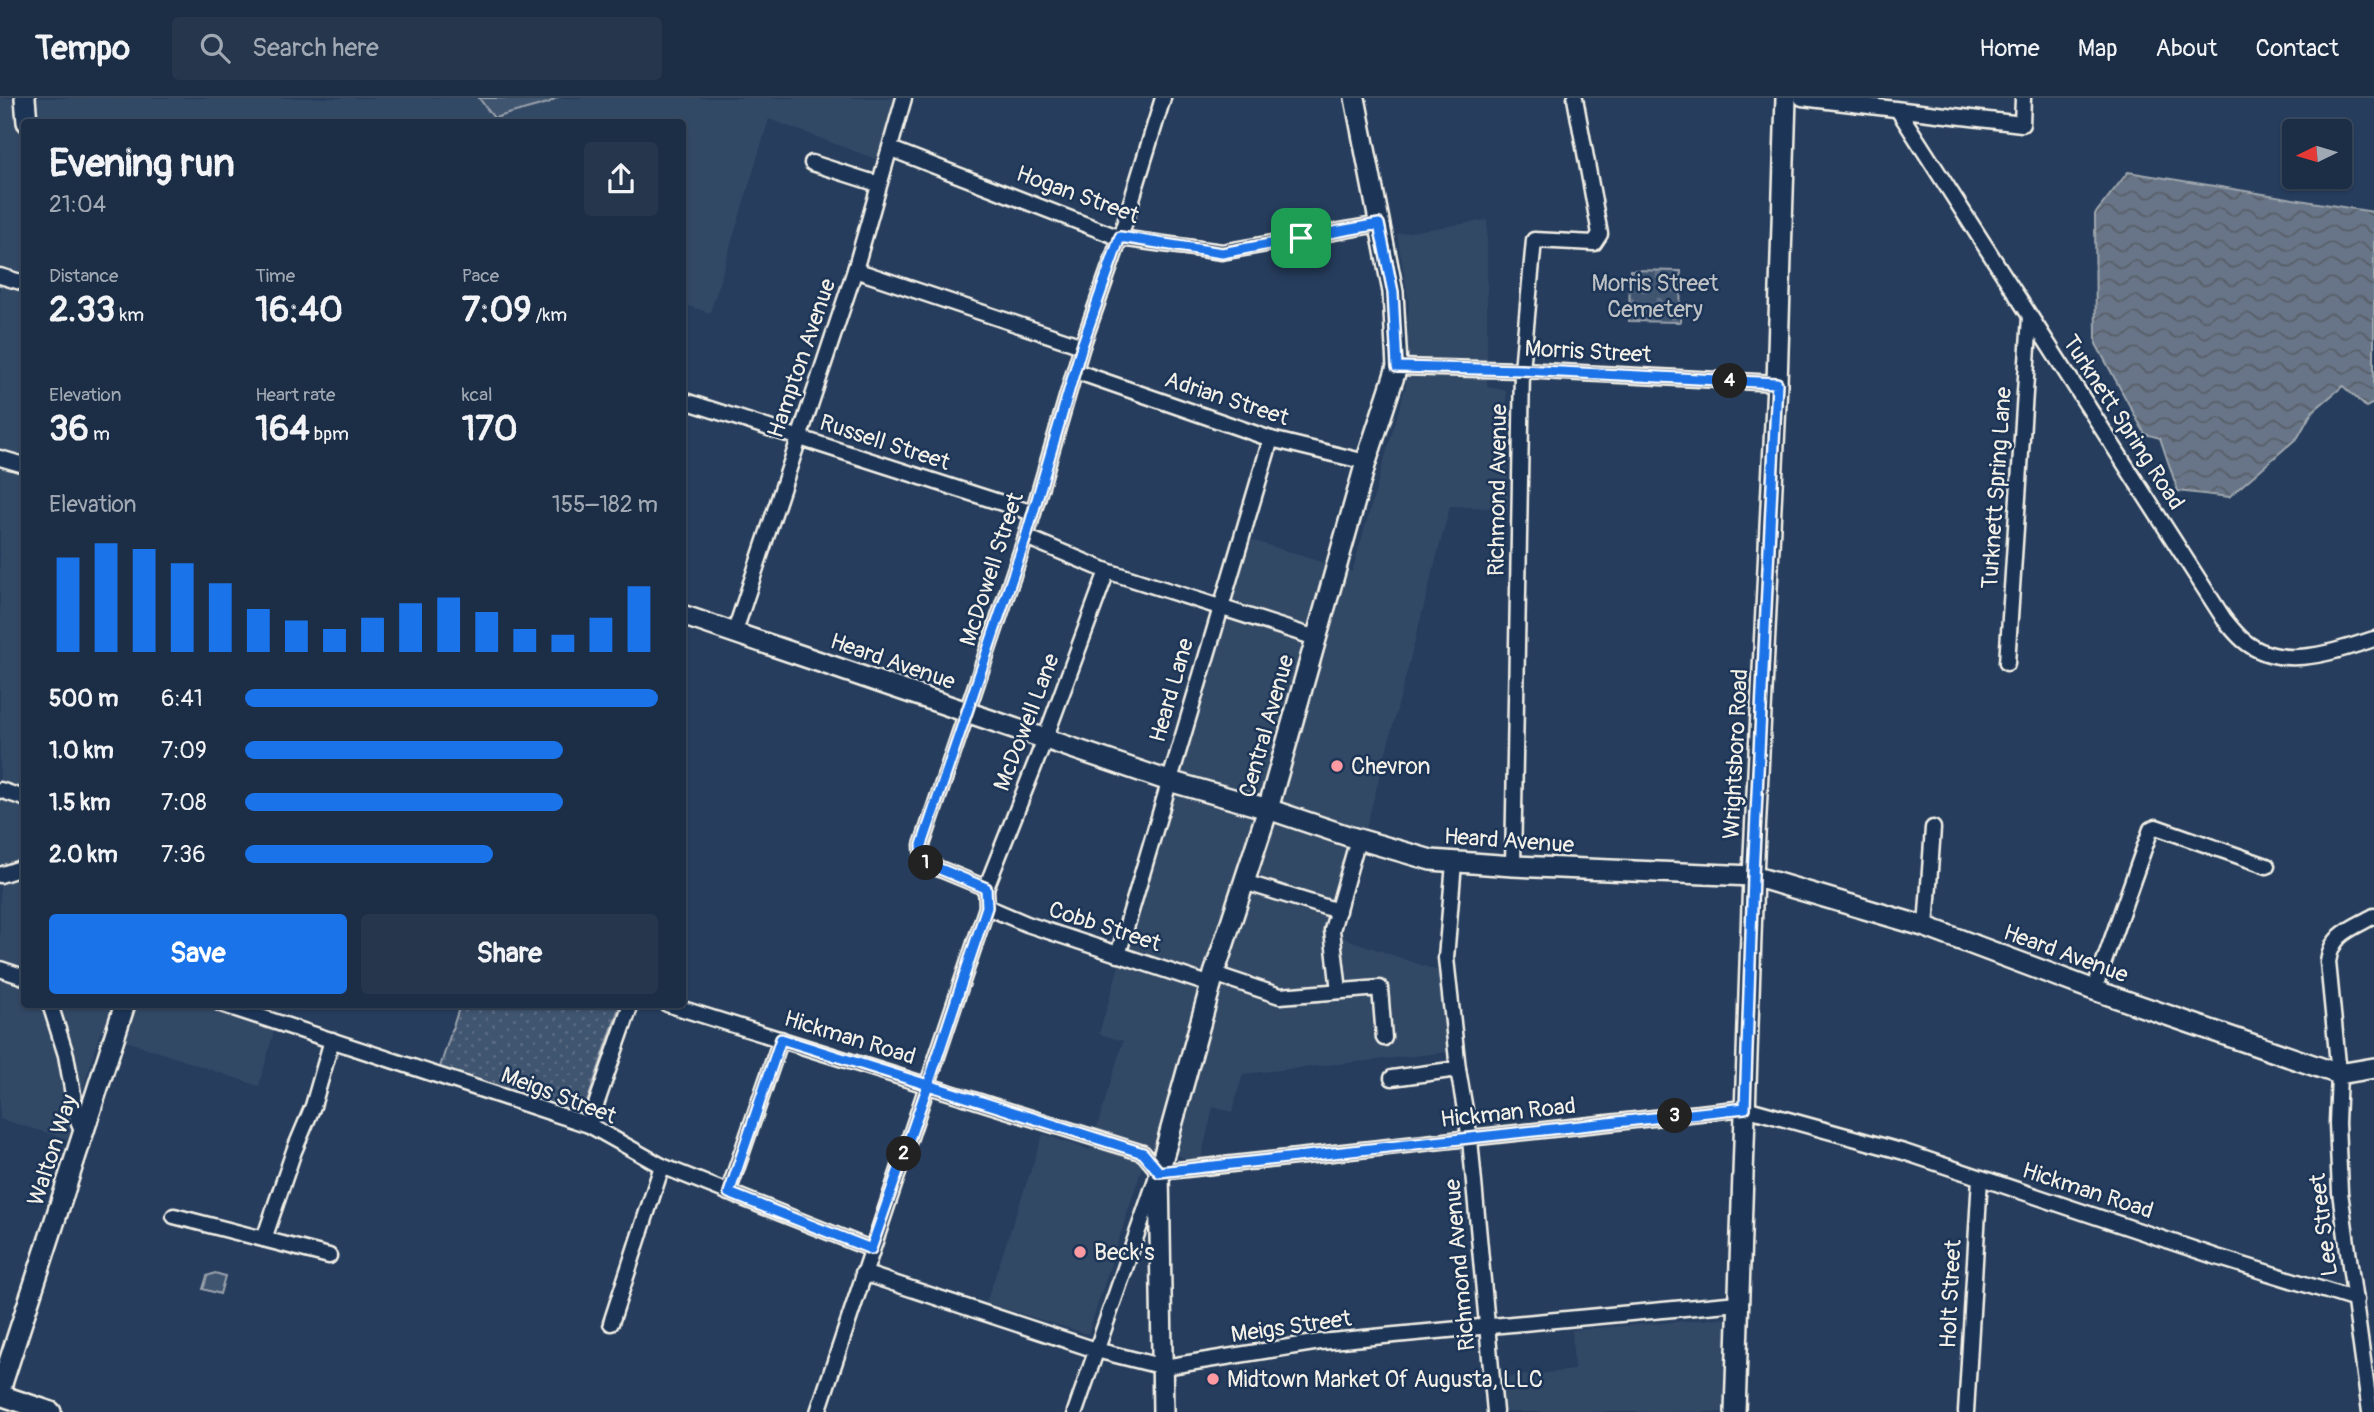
<!DOCTYPE html>
<html lang="en">
<head>
<meta charset="utf-8">
<style>
  body { margin:0; font-family:Pangolin,sans-serif; background:#25364d; color:#f1f3f6; height:100vh; display:flex; flex-direction:column; font-size:26px; white-space:nowrap }
  * { box-sizing:border-box; margin:0 }
  p { font-size:23px; color:#a0a8b3 }
  .icon { flex:none; width:38px; height:38px; fill:none; stroke:currentColor; stroke-width:2; stroke-linecap:round; stroke-linejoin:round }
  .map { position:relative; flex:1; overflow:hidden }
  .panel { position:absolute; left:21px; top:21px; width:665px; height:889px; display:flex; flex-direction:column; background:#1c2e46; border-radius:7px; box-shadow:0 2px 5px #0004,0 0 0 2px #3a4a5f }
  .panel>* { flex:none }
  .needle { width:46px; rotate:265deg }
  .buttons { position:absolute; left:2282px; top:21px; display:grid; gap:14px }
  .buttons a { display:grid; place-items:center; width:70px; height:70px; border-radius:7px; background:#1c2e46; box-shadow:0 2px 5px #0004,0 0 0 2px #3a4a5f; font-size:35px }
  .pin { position:absolute; display:grid; place-items:center; width:60px; height:60px; color:#fff; margin:-30px; border-radius:14px; box-shadow:0 4px 10px #0006 }
  .km { position:absolute; width:35px; height:35px; margin:-18px; border-radius:50%; background:#222; color:#fff; font-size:19px; line-height:35px; text-align:center }
  .round { display:grid; place-items:center; flex:none; width:74px; height:74px; border-radius:7px; background:#25364d }
  .summary { display:flex; align-items:center; justify-content:space-between; height:119px; padding:0 28px }
  h1 { font-size:38px; font-weight:800; line-height:52px }
  .stats { display:grid; grid-template-columns:repeat(3,1fr); gap:10px; height:119px; padding:7px 28px }
  .stats div { display:grid; align-content:center }
  .stats b { font-size:35px; font-weight:800 }
  .stats small { font-size:19px; font-weight:400 }
  .stats p { font-size:19px }
  .chart { height:196px; padding:14px 28px }
  .chart p { display:flex; justify-content:space-between }
  .chart svg { width:100%; height:126px; margin-top:7px; stroke:#1a73e8; stroke-width:6 }
  .button { display:flex; gap:14px; margin-top:auto; padding:14px 28px }
  .button a { flex:1; height:80px; border-radius:7px; background:#1a73e8; color:#fff; font-size:28px; font-weight:800; line-height:80px; text-align:center }
  .button a+a { background:#25364d; color:#f1f3f6 }
  ul { padding:0 28px; list-style:none; font-size:23px }
  li { display:grid; grid-template-columns:112px 84px 1fr; align-items:center; height:52px }
  li i { height:18px; border-radius:9px; background:#1a73e8 }
  header { display:flex; align-items:center; gap:42px; box-sizing:border-box; height:98px; padding:0 35px; background:#1c2e46; border-bottom:2px solid #3a4a5f }
  header strong { font-size:33px }
  nav { display:flex; gap:38px; margin-inline-start:auto; font-size:24px }
  .search { width:490px; height:63px; background:#25364d; display:flex; align-items:center; gap:18px; box-sizing:border-box; padding:0 24px; border-radius:7px; color:#a0a8b3; font-size:26px }
  .map>svg:first-child { display:block }
  .built { fill:#334966 }
  .grass { fill:url(#grass-dots); stroke:#9aa2ac; stroke-width:2 }
  .cemetery { fill:url(#cemetery-stones); stroke:#9aa2ac; stroke-width:2 }
  .garden { fill:#40546f; stroke:#9aa2ac; stroke-width:2 }
  .water { fill:url(#water-waves); stroke:#9fa7ae; stroke-width:2 }
  .lines { fill:none; stroke-linecap:round; stroke-linejoin:round }
  .street-casing { stroke:#f4f1e8; stroke-width:19 }
  .secondary-casing { stroke:#f4f1e8; stroke-width:24 }
  .street { stroke:#1d3557; stroke-width:14 }
  .secondary { stroke:#1d3557; stroke-width:19 }
  .route-casing { stroke:#fff; stroke-width:14 }
  .route { stroke:#1a73e8; stroke-width:9 }
  .poi-dot { fill:#ff9aa2; stroke:#1d3557; stroke-width:2.5 }
  .labels { text-anchor:middle; stroke-width:5; stroke-linejoin:round; paint-order:stroke }
  .street-label { font-size:23px; fill:#f4f1e8; stroke:#1d3557 }
  .park-label { font-size:23px; fill:#bec2c4; stroke:#1d3557 }
  .poi-label { font-size:23px; fill:#f4f1e8; stroke:#1d3557; text-anchor:start }
</style>
</head>
<body>
<header>
<strong>Tempo</strong>
<div class="search"><svg class="icon" aria-label="search" viewBox="0 0 24 24"><circle cx="10" cy="10" r="6"/><path d="M15 15l6 6"/></svg>Search here</div>
<nav><a>Home</a><a>Map</a><a>About</a><a>Contact</a></nav>
</header>
<div class="map">
<svg width="2374" height="1314" viewBox="0 0 2374 1314">
  <defs>
    <pattern id="grass-dots" width="8" height="8" patternUnits="userSpaceOnUse" patternTransform="scale(1.75)"><rect width="8" height="8" fill="#40546f"/><path d="M2 2h.1M6 6h.1" fill="none" stroke="#5c6d84" stroke-width="1.8" stroke-linecap="round"/></pattern>
    <pattern id="cemetery-stones" width="16" height="16" patternUnits="userSpaceOnUse" patternTransform="scale(1.75)"><rect width="16" height="16" fill="#40546f"/><path d="M2 7V4a2 2 0 0 1 4 0v3zM10 15v-3a2 2 0 0 1 4 0v3z" fill="#5c6d84"/></pattern>
    <pattern id="water-waves" width="16" height="10" patternUnits="userSpaceOnUse" patternTransform="scale(1.75)"><rect width="16" height="10" fill="#677588"/><path d="M0 5q4-4 8 0t8 0" fill="none" stroke="#585e67"/></pattern>
  </defs>
  <rect width="100%" height="100%" fill="#263d5d"/>
  <filter id="ink" filterUnits="userSpaceOnUse"><feTurbulence type="fractalNoise" baseFrequency=".0143" numOctaves="2"/><feDisplacementMap in="SourceGraphic" scale="14" xChannelSelector="R" yChannelSelector="G"/><feConvolveMatrix kernelMatrix="1 2 1 2 8 2 1 2 1" color-interpolation-filters="sRGB"/></filter>
  <g filter="url(#ink)">
    <g class="built">
      <path d="M 0,0 L 896,0 L 878,62 L 769,21 L 710,215 L 683,206 L 682,24 L 24,24 L 24,906 L 281,907 L 259,988 L 100,934 L 68,1041 L 0,1021 Z"/>
      <path d="M 1487,122 L 1487,289 L 1506,292 L 1508,411 L 1450,408 L 1338,838 L 1441,874 L 1450,954 L 1243,976 L 1232,1014 L 1213,1009 L 1200,1065 L 1149,1048 L 1088,1236 L 986,1205 L 1043,1036 L 1090,1052 L 1123,943 L 1099,936 L 1119,868 L 1112,863 L 1236,437 L 1352,474 L 1406,287 L 1409,204 L 1397,136 Z"/>
      <path d="M 1728,1220 L 1723,1314 L 1502,1314 L 1499,1280 L 1574,1272 L 1572,1232 Z"/>
    </g>
    <path class="grass" d="M 460,907 L 620,907 L 583,1016 L 440,969 Z"/>
    <g class="cemetery">
      <path d="M 1630,172 L 1681,173 L 1680,224 L 1629,223 Z"/>
      <path d="M 215,1175 L 225,1178 L 220,1196 L 203,1191 L 207,1178 Z"/>
    </g>
    <path class="garden" d="M 479,0 L 556,0 L 548,5 L 494,20 Z"/>
    <path class="water" d="M 2128,74 L 2374,114 L 2374,305 L 2366,309 L 2343,288 L 2312,314 L 2298,339 L 2229,399 L 2178,393 L 2160,340 L 2145,336 L 2096,246 L 2095,116 Z"/>
    <g class="lines">
      <defs>
        <g id="street">
          <path d="M 1802,0 L 2022,26 L 2023,0"/>
          <path d="M 1898,12 L 2224,521 C 2230,528 2236,536 2243,542 C 2280,574 2333,554 2374,541"/>
          <path d="M 891,51 L 1120,140 L 1222,154 L 1379,126"/>
          <path d="M 812,65 L 878,86"/>
          <path d="M 855,172 L 1082,248"/>
          <path d="M 0,178 L 24,185"/>
          <path d="M 1397,269 L 1522,272 L 1777,285"/>
          <path d="M 1075,273 L 1271,341 L 1366,364"/>
          <path d="M 682,302 L 1033,415"/>
          <path d="M 0,360 L 24,367"/>
          <path d="M 1026,439 L 1107,473 L 1316,540"/>
          <path d="M 735,533 L 855,172 L 904,0"/>
          <path d="M 2007,565 L 2030,219"/>
          <path d="M 0,692 L 24,700"/>
          <path d="M 1454,765 L 1446,860 L 1458,971 L 1470,1041 L 1495,1314"/>
          <path d="M 1513,768 L 1522,272 L 1534,142 L 1594,145 L 1600,136 L 1575,0"/>
          <path d="M 0,777 L 24,769"/>
          <path d="M 1244,784 L 1338,813"/>
          <path d="M 986,790 L 1045,641 L 1107,473"/>
          <path d="M 987,809 L 1027,826 L 1211,887"/>
          <path d="M 1926,829 L 1933,730"/>
          <path d="M 1118,857 L 1271,341"/>
          <path d="M 0,871 L 24,879"/>
          <path d="M 1214,876 L 1280,898 L 1380,890 L 1384,940"/>
          <path d="M 2094,892 L 2151,731 L 2156,729 L 2267,768"/>
          <path d="M 1339,893 L 1332,832 L 1358,741"/>
          <path d="M 50,906 L 66,957 L 77,1019 L 83,1037"/>
          <path d="M 221,906 L 589,1027 L 662,1068 L 871,1151"/>
          <path d="M 667,906 L 1143,1055 L 1159,1074 L 1745,1010 L 1904,1054 L 2217,1159 L 2356,1202"/>
          <path d="M 1392,980 L 1458,971"/>
          <path d="M 589,1027 L 631,906"/>
          <path d="M 728,1095 L 781,941"/>
          <path d="M 174,1118 L 329,1158"/>
          <path d="M 264,1141 L 294,1053 L 313,1008 L 332,942"/>
          <path d="M 863,1175 L 1096,1252 L 1164,1269 L 1320,1244 L 1738,1205"/>
          <path d="M 611,1225 L 662,1068"/>
          <path d="M 818,1314 L 987,809 L 986,790 L 923,764 L 922,747 L 1026,439 L 1082,248 L 1120,140 L 1163,0"/>
          <path d="M 1075,1314 L 1156,1081"/>
          <path d="M 1966,1314 L 1980,1080"/>
          <path d="M 2370,1314 L 2340,1094 L 2337,1025 L 2339,976 L 2328,864 C 2332,835 2351,831 2374,818"/>
        </g>
        <g id="secondary">
          <path d="M 25,0 L 27,24"/>
          <path d="M 682,517 L 1169,683 L 1268,711 L 1351,739 L 1431,762 L 1513,768 L 1753,778 L 1926,829 L 2094,892 L 2339,976 L 2374,970"/>
          <path d="M 0,1292 L 125,906"/>
          <path d="M 0,1297 L 51,1314"/>
          <path d="M 1163,1314 L 1159,1074 L 1214,876 L 1268,711 L 1366,364 L 1397,269 L 1393,194 L 1355,0"/>
          <path d="M 1735,1314 L 1753,778 L 1777,285 L 1786,0"/>
        </g>
      </defs>
      <use href="#street" class="street-casing"/>
      <use href="#secondary" class="secondary-casing"/>
      <use href="#street" class="street"/>
      <use href="#secondary" class="secondary"/>
    </g>
  </g>
  <g class="lines" filter="url(#ink)">
    <defs>
      <path id="route" d="M 1301,140 L 1222,155 L 1120,139 L 1082,248 L 1026,439 L 922,747 L 923,764 L 986,790 L 987,809 L 928,987 L 781,941 L 729,1095 L 871,1151 L 928,987 L 1143,1055 L 1159,1074 L 1745,1010 L 1753,778 L 1777,285 L 1522,272 L 1397,269 L 1393,194 L 1379,126 L 1301,140"/>
    </defs>
    <use href="#route" class="route-casing"/>
    <use href="#route" class="route"/>
  </g>
  <g class="poi-dot">
    <circle cx="1337" cy="668" r="7"/>
    <circle cx="1080" cy="1154" r="7"/>
    <circle cx="1213" cy="1281" r="7"/>
  </g>
  <g class="labels">
    <g class="street-label">
      <text transform="translate(1078 96) rotate(20)" y="8">Hogan Street</text>
      <text transform="translate(1588 253) rotate(3)" y="8">Morris Street</text>
      <text transform="translate(801 260) rotate(-71)" y="8">Hampton Avenue</text>
      <text transform="translate(1227 300) rotate(18)" y="8">Adrian Street</text>
      <text transform="translate(2124 324) rotate(57)" y="8">Turknett Spring Road</text>
      <text transform="translate(885 344) rotate(18)" y="8">Russell Street</text>
      <text transform="translate(1996 390) rotate(-86)" y="8">Turknett Spring Lane</text>
      <text transform="translate(1497 392) rotate(-89)" y="8">Richmond Avenue</text>
      <text transform="translate(991 471) rotate(-72)" y="8">McDowell Street</text>
      <text transform="translate(893 563) rotate(19)" y="8">Heard Avenue</text>
      <text transform="translate(1171 592) rotate(-74)" y="8">Heard Lane</text>
      <text transform="translate(1026 624) rotate(-69)" y="8">McDowell Lane</text>
      <text transform="translate(1266 628) rotate(-74)" y="8">Central Avenue</text>
      <text transform="translate(1735 656) rotate(-87)" y="8">Wrightsboro Road</text>
      <text transform="translate(1509 742) rotate(4)" y="8">Heard Avenue</text>
      <text transform="translate(1105 828) rotate(18)" y="8">Cobb Street</text>
      <text transform="translate(2066 855) rotate(20)" y="8">Heard Avenue</text>
      <text transform="translate(850 939) rotate(17)" y="8">Hickman Road</text>
      <text transform="translate(559 997) rotate(21)" y="8">Meigs Street</text>
      <text transform="translate(1508 1014) rotate(-6)" y="8">Hickman Road</text>
      <text transform="translate(52 1052) rotate(-72)" y="8">Walton Way</text>
      <text transform="translate(2088 1092) rotate(18)" y="8">Hickman Road</text>
      <text transform="translate(2323 1127) rotate(-97)" y="8">Lee Street</text>
      <text transform="translate(1459 1167) rotate(-95)" y="8">Richmond Avenue</text>
      <text transform="translate(1950 1196) rotate(-87)" y="8">Holt Street</text>
      <text transform="translate(1291 1228) rotate(-8)" y="8">Meigs Street</text>
    </g>
    <g class="park-label">
      <text x="1655" y="193">Morris Street<tspan x="1655" dy="26">Cemetery</tspan></text>
    </g>
    <g class="poi-label">
      <text x="1351" y="676">Chevron</text>
      <text x="1094" y="1162">Beck's</text>
      <text x="1227" y="1289">Midtown Market Of Augusta, LLC</text>
    </g>
  </g>
</svg>
<div class="buttons">
<a><svg class="needle" viewBox="-14 -14 28 28"><path d="M0-13l5 13h-10z" fill="#e53935"/><path d="M0 13l5-13h-10z" fill="#a0a8b3"/></svg></a>
</div>
<div class="pin" style="left:1301px;top:140px;background:#1e9e55"><svg class="icon" aria-label="arrive" viewBox="0 0 24 24"><path d="M6 21V4h12l-3 4 3 4H6"/></svg></div>
<b class="km" style="left:926px;top:765px">1</b>
<b class="km" style="left:904px;top:1056px">2</b>
<b class="km" style="left:1675px;top:1018px">3</b>
<b class="km" style="left:1730px;top:283px">4</b>
<section class="panel">
<div class="summary"><div><h1>Evening run</h1><p>21:04</p></div><a class="round"><svg class="icon" aria-label="share" viewBox="0 0 24 24"><path d="M12 15V3M7 8l5-5 5 5M5 13v7h14v-7"/></svg></a></div>
<div class="stats">
<div><p>Distance</p><b>2.33<small> km</small></b></div>
<div><p>Time</p><b>16:40</b></div>
<div><p>Pace</p><b>7:09<small> /km</small></b></div>
</div>
<div class="stats">
<div><p>Elevation</p><b>36<small> m</small></b></div>
<div><p>Heart rate</p><b>164<small> bpm</small></b></div>
<div><p>kcal</p><b>170</b></div>
</div>
<div class="chart"><p><span>Elevation</span>155–182 m</p>
<svg viewBox="0 0 160 44" preserveAspectRatio="none"><path d="M5 44V11M15 44V6M25 44V8M35 44V13M45 44V20M55 44V29M65 44V33M75 44V36M85 44V32M95 44V27M105 44V25M115 44V30M125 44V36M135 44V38M145 44V32M155 44V21"/></svg>
</div>
<ul>
<li><b>500 m</b>6:41<i style="width:100%"></i></li>
<li><b>1.0 km</b>7:09<i style="width:77%"></i></li>
<li><b>1.5 km</b>7:08<i style="width:77%"></i></li>
<li><b>2.0 km</b>7:36<i style="width:60%"></i></li>
</ul>
<div class="button"><a>Save</a><a>Share</a></div>
</section>
</div>
</body>
</html>
